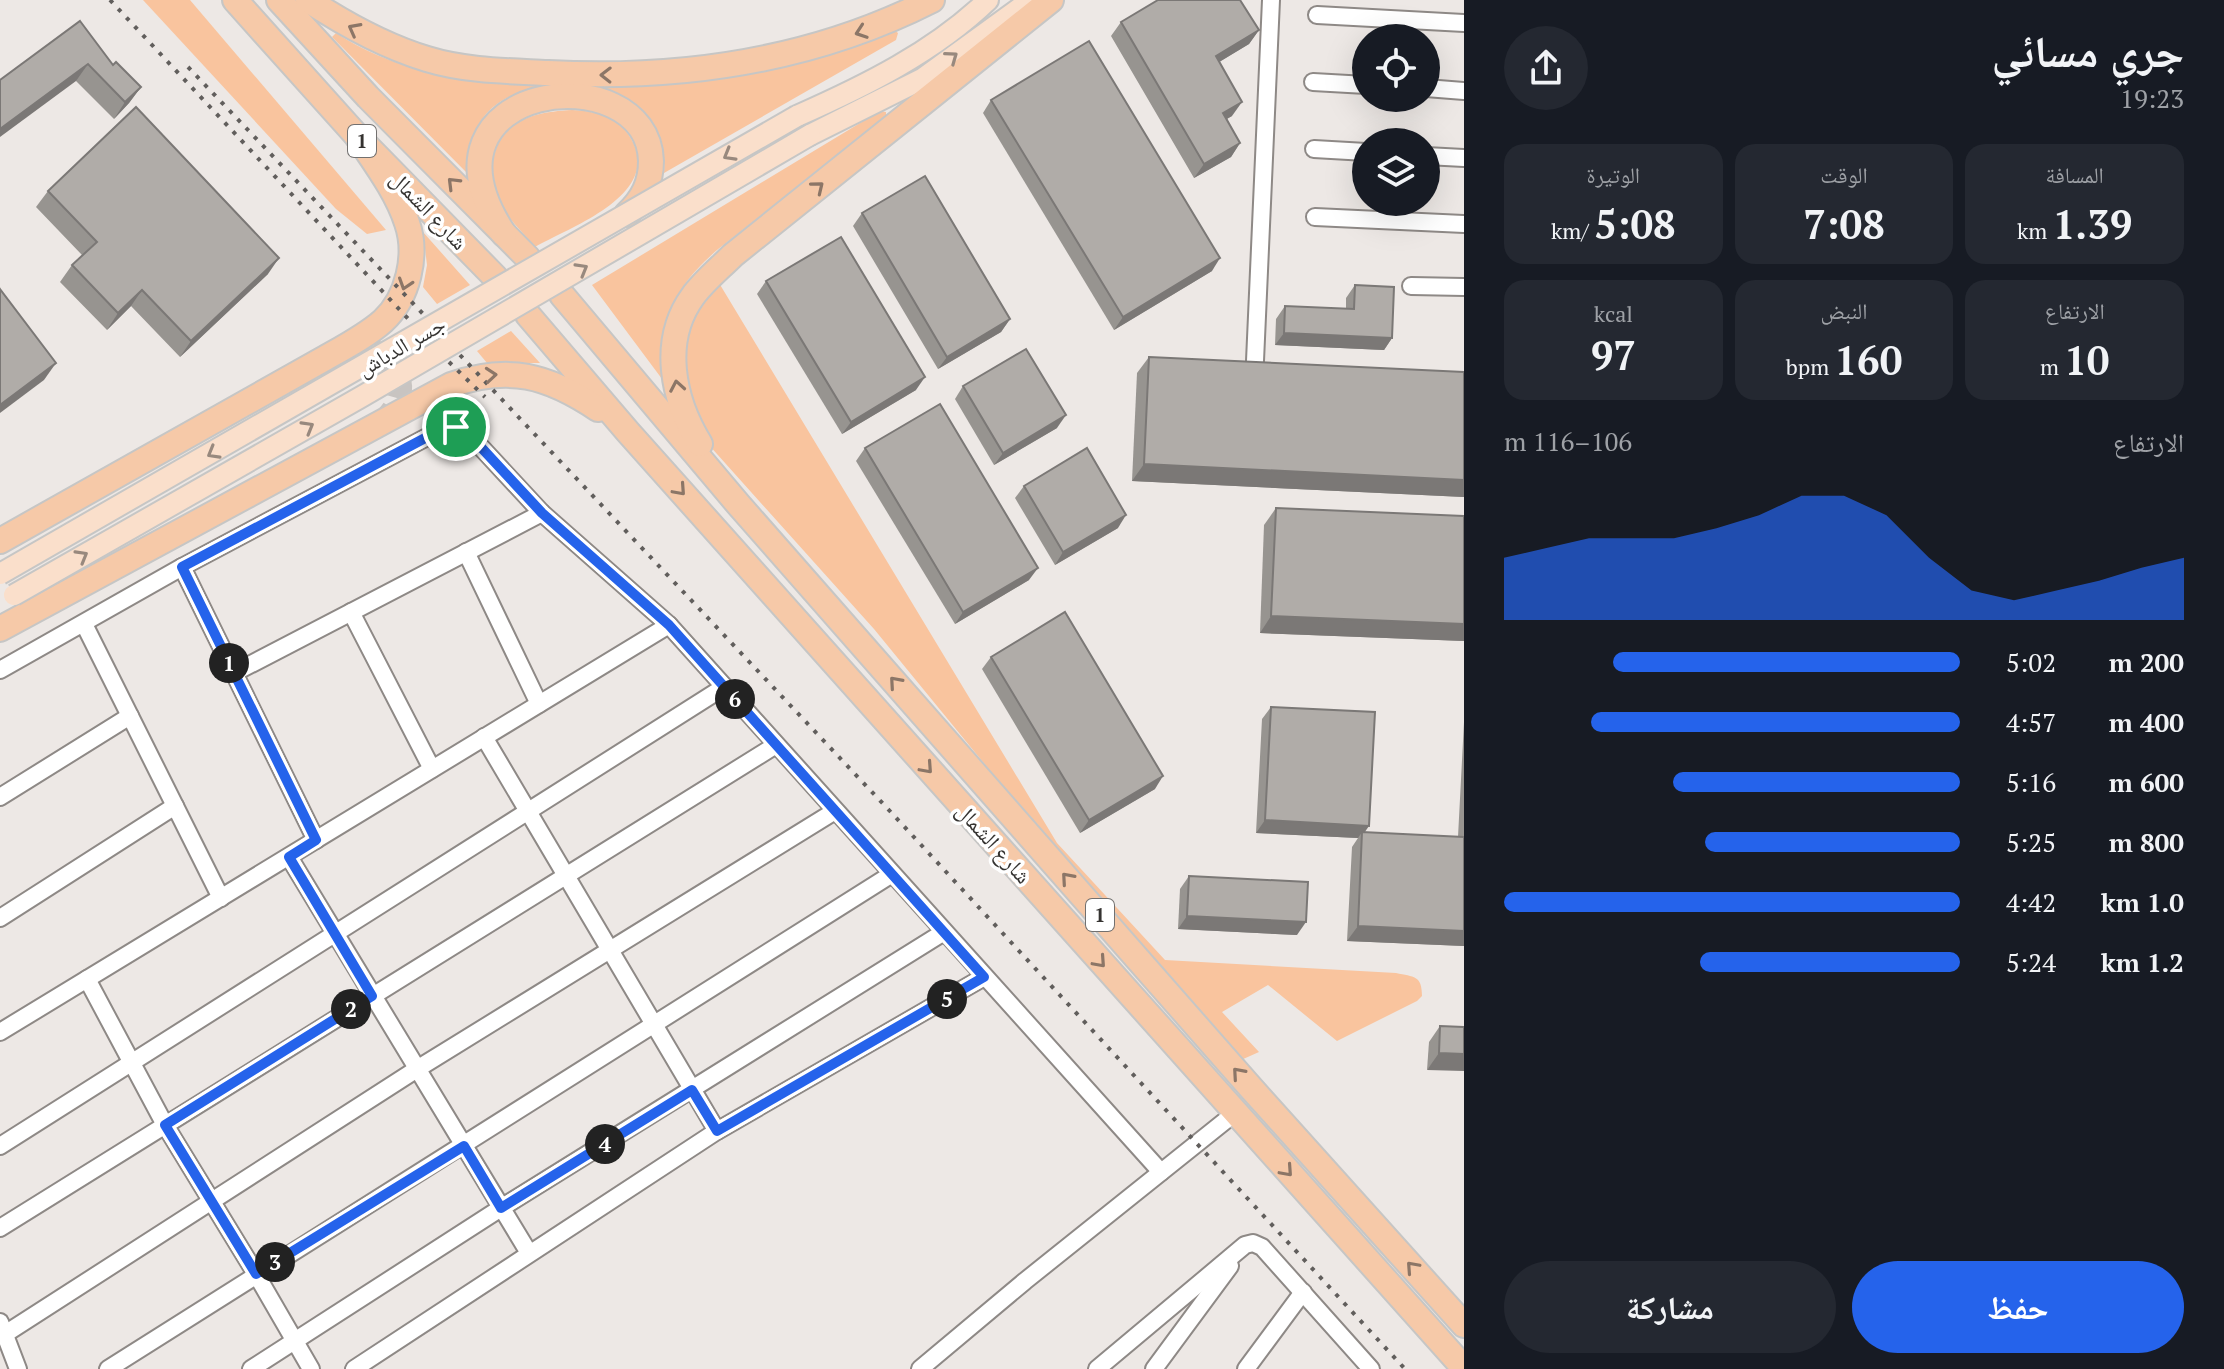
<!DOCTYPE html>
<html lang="ar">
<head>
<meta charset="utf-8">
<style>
  body { margin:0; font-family:"PT Serif","Noto Naskh Arabic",serif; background:#242831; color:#f1f3f6; direction:rtl; height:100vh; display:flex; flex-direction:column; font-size:30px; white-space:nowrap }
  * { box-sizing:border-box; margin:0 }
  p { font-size:26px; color:#9ea1a6 }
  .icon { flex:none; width:44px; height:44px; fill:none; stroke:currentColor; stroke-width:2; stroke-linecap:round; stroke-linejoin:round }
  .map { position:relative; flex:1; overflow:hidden; direction:ltr }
  .panel { display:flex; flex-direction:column; background:#171b24; width:760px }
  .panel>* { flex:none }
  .fabs { position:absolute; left:1352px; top:24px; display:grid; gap:16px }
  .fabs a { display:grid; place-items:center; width:88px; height:88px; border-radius:50%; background:#171b24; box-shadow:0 8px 32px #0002; font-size:40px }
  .pin { position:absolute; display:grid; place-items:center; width:68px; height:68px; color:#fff; margin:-34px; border:4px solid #fff; border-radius:50%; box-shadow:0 2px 8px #0007 }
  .km { position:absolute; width:40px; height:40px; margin:-20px; border-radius:50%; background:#222; color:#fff; font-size:22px; line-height:40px; text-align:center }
  .round { display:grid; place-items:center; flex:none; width:84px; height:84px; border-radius:42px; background:#242831 }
  .overview { display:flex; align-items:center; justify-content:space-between; height:136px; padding:0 40px }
  h1 { font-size:44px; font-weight:800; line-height:60px }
  .metrics { display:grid; grid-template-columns:repeat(3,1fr); gap:12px; height:136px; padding:8px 40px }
  .metrics div { display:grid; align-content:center; border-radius:20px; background:#242831; text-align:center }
  .metrics b { font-size:40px; font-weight:800 }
  .metrics small { font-size:22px; font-weight:400 }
  .metrics p { font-size:22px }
  .chart { height:224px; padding:16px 40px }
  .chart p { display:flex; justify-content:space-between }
  .chart svg { width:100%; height:144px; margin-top:8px; fill:#2563eb; opacity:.7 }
  .action { display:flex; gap:16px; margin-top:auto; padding:16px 40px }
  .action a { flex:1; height:92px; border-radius:48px; background:#2563eb; color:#fff; font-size:32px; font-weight:800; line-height:92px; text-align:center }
  .action a+a { background:#242831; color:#f1f3f6 }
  ul { padding:0 40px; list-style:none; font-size:26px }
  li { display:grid; grid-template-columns:128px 96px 1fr; align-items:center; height:60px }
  li i { height:20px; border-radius:10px; background:#2563eb }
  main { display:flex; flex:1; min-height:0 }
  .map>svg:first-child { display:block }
  .green { fill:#f9c49e }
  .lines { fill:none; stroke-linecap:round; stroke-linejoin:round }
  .highway-tunnel { stroke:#c8c4c1; stroke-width:24; stroke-dasharray:24 12; stroke-linecap:butt }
  .minor-casing { stroke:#8e8986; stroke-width:20 }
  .major-casing { stroke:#c6c6c5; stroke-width:24 }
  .highway-casing { stroke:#c6c6c5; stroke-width:28 }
  .minor { stroke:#fff; stroke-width:16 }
  .major { stroke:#fadfcb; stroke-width:20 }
  .highway { stroke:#f6c9a8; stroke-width:24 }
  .rail { stroke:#615e5c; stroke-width:4; stroke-dasharray:4 8; stroke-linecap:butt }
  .major-bridge-casing { stroke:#c6c6c5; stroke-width:24; stroke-linecap:butt }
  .major-bridge { stroke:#fadfcb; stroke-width:20 }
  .wall { fill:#979490 }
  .shaded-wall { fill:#7b7876 }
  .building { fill:#b0aca8; stroke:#7b7876; stroke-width:2 }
  .oneway { stroke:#8c7667 }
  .oneway2 { stroke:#98897e }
  .route-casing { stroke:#fff; stroke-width:16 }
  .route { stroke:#2563eb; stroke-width:10 }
  .labels { text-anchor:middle; stroke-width:7; stroke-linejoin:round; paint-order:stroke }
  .shield { fill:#fff; stroke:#72706f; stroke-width:2 }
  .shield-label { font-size:20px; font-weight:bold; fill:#353331 }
  .street-label { font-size:22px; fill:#353331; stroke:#fff }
</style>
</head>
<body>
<main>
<section class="panel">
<div class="overview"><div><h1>جري مسائي</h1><p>19:23</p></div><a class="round"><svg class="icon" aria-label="share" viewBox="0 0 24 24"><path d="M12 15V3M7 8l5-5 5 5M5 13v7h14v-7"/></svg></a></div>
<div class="metrics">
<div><p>المسافة</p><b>1.39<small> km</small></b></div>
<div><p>الوقت</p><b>7:08</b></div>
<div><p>الوتيرة</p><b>5:08<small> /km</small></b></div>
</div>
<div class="metrics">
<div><p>الارتفاع</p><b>10<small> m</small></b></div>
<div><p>النبض</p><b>160<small> bpm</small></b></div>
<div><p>kcal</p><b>97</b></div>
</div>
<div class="chart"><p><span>الارتفاع</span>106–116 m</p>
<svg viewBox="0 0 160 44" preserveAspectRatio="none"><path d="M0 44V25L10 22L20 19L30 19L40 19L50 16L60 12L70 6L80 6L90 12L100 25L110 35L120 38L130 35L140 32L150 28L160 25V44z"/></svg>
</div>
<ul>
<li><b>200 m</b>5:02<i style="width:76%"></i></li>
<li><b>400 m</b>4:57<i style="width:81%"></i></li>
<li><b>600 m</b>5:16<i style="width:63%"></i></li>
<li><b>800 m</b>5:25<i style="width:56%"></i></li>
<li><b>1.0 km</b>4:42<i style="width:100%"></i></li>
<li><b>1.2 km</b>5:24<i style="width:57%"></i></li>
</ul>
<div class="action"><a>حفظ</a><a>مشاركة</a></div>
</section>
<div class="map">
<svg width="1464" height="1369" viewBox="0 0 1464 1369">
  <rect width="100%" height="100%" fill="#ede8e5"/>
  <g class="green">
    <path d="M 143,0 L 190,0 L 386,230 L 367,234 L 336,209 Z"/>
    <path d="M 894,30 L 898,33 L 896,40 L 664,173 C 667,138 646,102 611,92 C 598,88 583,88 569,88 C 507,85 469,108 467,173 L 332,37 L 336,33 C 407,80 489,83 571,83 C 605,83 641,86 675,84 C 751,79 824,57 894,30 Z"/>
    <path d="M 572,110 C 595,111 618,116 630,137 C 665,194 572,226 535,247 C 525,235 512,223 503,209 C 496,198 491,182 492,168 C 496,122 531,112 572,110 Z"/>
    <path d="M 880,111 L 886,112 L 886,117 L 717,250 C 666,295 666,319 665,383 L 592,285 Z"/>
    <path d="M 423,232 L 470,285 L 437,304 L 423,287 L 427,265 Z"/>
    <path d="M 719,283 L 1057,843 L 1165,960 L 1396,973 C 1414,977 1422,975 1422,996 L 1417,1001 L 1337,1041 L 1268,985 L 1222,1012 L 1259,1052 L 1241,1060 L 1014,800 L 874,629 L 708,444 C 688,411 673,346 694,311 C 700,301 711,292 719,283 Z"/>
    <path d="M 511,331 L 540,363 L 487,363 L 477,351 Z"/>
  </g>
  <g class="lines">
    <path class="highway-tunnel" d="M 337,351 C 391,334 424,393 379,424"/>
    <defs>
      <g id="minor">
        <path d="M 1317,15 L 1464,23"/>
        <path d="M 1313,82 L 1366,85"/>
        <path d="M 1426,88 L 1464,91"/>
        <path d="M 1314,149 L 1366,152"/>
        <path d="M 1426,156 L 1464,158"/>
        <path d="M 1315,217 L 1464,224"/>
        <path d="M 1411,286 L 1464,287"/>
        <path d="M 1255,361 L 1271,0"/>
        <path d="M 466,552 L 539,704"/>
        <path d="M 182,567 L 316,840"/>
        <path d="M 351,612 L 432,769"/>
        <path d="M 84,624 L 221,898"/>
        <path d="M 0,670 L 182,567 L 444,428 L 456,427 L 465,430 L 542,513 L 669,625 L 1161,1172"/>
        <path d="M 234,673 L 542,513"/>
        <path d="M 484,737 L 717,1131"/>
        <path d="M 0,797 L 130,716"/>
        <path d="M 289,857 L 529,1253"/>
        <path d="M 0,918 L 175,806"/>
        <path d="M 87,979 L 165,1125 L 256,1274 L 311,1369"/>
        <path d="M 0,1032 L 669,625"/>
        <path d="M 0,1146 L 724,687"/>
        <path d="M 0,1228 L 776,745"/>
        <path d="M 0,1322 L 18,1369"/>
        <path d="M 5,1334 L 417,1069 L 835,811"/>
        <path d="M 108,1369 L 892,874"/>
        <path d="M 251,1369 L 501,1208 L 944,932"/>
        <path d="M 354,1369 L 717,1131 L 984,977"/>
        <path d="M 920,1369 L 1025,1281 L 1235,1113"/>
        <path d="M 1097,1369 L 1245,1245 L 1253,1243 L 1262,1247 L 1371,1369"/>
        <path d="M 1154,1369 L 1230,1266"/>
        <path d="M 1246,1369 L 1303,1292"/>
      </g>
      <g id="major">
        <path d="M 797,116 C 865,86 934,52 988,0"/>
        <path d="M 810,135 L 922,79 L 1031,0"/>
      </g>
      <g id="highway">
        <path d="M 235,0 L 357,136 L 495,277"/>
        <path d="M 279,0 L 368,97 L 528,258"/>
        <path d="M 308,0 C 346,25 384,46 427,59 C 466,71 508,71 548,73 C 682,80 812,61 932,0"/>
        <path d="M 504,234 C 403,81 648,53 651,161 C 651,183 643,199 627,214"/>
        <path d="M 562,295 L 738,504 L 1251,1088 L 1464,1325"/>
        <path d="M 528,315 L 628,432 L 1464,1368"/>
        <path d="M 700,444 C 673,400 660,341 693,296 C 704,281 720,268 733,255 L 1051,0"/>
        <path d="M 0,541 L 320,361 C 341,349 365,337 383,321 C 408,298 418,255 407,223 C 397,192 375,163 357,136"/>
        <path d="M 0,629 L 451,385 C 509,365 547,375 598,409"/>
      </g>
    </defs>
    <use href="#minor" class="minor-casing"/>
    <use href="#major" class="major-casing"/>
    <use href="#highway" class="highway-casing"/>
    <use href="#minor" class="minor"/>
    <use href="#major" class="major"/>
    <use href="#highway" class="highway"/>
    <g class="rail">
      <path d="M 110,0 L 413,324"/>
      <path d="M 188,67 L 426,317"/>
      <path d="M 460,355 L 888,809 L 1405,1369"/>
      <path d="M 449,362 L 485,397"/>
    </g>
    <defs>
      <g id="major-bridge">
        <path d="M 0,574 L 797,116"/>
        <path d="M 14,595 L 361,397 L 810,135"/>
      </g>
    </defs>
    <use href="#major-bridge" class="major-bridge-casing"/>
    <use href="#major-bridge" class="major-bridge"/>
  </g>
  <g class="wall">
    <path d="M 80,21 L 113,65 L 141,87 L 129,103 L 114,119 L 76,81 Z"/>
    <path d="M 1121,22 L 1259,30 L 1249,44 L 1219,62 L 1232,116 L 1227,119 L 1240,143 L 1231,157 L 1194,178 L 1111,36 Z"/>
    <path d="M 991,100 L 1212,271 L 1114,330 L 983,113 Z"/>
    <path d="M 48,191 L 268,274 L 180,357 L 131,306 L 107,330 L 60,282 L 72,265 L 82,255 L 36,207 Z"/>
    <path d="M 862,213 L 1010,319 L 1001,332 L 938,369 L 853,226 Z"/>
    <path d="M 766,281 L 916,390 L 842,434 L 757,294 Z"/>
    <path d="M 1355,285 L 1392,338 L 1384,350 L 1275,345 L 1276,319 L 1285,306 L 1346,309 L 1346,298 Z"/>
    <path d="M 1149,357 L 1464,372 L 1464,497 L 1132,481 L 1137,373 Z"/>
    <path d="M 963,386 L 1057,428 L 994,465 L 955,399 Z"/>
    <path d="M 865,448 L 1029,580 L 955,624 L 856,461 Z"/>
    <path d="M 1024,486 L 1118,528 L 1055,565 L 1015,498 Z"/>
    <path d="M 1276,508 L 1464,516 L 1464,641 L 1260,633 L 1264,525 Z"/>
    <path d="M 991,657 L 1155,789 L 1080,833 L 982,669 Z"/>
    <path d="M 1271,707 L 1365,832 L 1458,837 L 1464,722 L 1464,946 L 1347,941 L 1352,847 L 1358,838 L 1256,833 L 1262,719 Z"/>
    <path d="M 1189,876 L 1297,935 L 1178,929 L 1180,889 Z"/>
    <path d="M 1440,1026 L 1464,1027 L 1427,1070 L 1429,1042 Z"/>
  </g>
  <g class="shaded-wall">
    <path d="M 1259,30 L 1249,44 L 1206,70 L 1216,56 Z"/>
    <path d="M 88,64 L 76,81 L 0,137 L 0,129 Z"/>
    <path d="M 141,87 L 129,103 L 114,119 L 125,102 Z"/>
    <path d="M 1242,102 L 1232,116 L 1213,126 L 1223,113 Z"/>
    <path d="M 1240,143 L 1231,157 L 1194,178 L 1204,164 Z"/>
    <path d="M 279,258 L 268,274 L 180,357 L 191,341 Z"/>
    <path d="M 1220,258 L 1212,271 L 1114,330 L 1123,317 Z"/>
    <path d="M 142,290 L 131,306 L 107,330 L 118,313 Z"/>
    <path d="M 1010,319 L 1001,332 L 938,369 L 947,357 Z"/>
    <path d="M 1284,333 L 1392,338 L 1384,350 L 1275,345 Z"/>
    <path d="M 56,363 L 44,380 L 0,413 L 0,405 Z"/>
    <path d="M 925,377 L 916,390 L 842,434 L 851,422 Z"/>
    <path d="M 1066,415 L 1057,428 L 994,465 L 1003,453 Z"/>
    <path d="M 1144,464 L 1464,480 L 1464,497 L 1132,481 Z"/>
    <path d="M 1126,515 L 1118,528 L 1055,565 L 1063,552 Z"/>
    <path d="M 1038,568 L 1029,580 L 955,624 L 963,612 Z"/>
    <path d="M 1271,616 L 1464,624 L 1464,641 L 1260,633 Z"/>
    <path d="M 1163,776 L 1155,789 L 1080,833 L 1089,820 Z"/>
    <path d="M 1265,820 L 1369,826 L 1362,836 L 1362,832 L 1358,838 L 1256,833 Z"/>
    <path d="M 1187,916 L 1306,922 L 1297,935 L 1178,929 Z"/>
    <path d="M 1358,926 L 1464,931 L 1464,946 L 1347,941 Z"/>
    <path d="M 1439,1053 L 1464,1054 L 1464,1071 L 1427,1070 Z"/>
  </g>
  <g class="building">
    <path d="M 1158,0 L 1240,0 L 1259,30 L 1216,56 L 1242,102 L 1223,113 L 1240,143 L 1204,164 L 1121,22 Z"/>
    <path d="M 80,21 L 113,65 L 116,62 L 141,87 L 125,102 L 88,64 L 0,129 L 0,80 Z"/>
    <path d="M 1089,41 L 1220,258 L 1123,317 L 991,100 Z"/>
    <path d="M 136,107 L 279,258 L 191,341 L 142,290 L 118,313 L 72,265 L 97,242 L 48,191 Z"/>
    <path d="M 925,176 L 1010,319 L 947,357 L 862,213 Z"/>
    <path d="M 841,237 L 925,377 L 851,422 L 766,281 Z"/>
    <path d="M 1355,285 L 1394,287 L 1392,338 L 1284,333 L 1285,306 L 1354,309 Z"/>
    <path d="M 0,289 L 56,363 L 0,405 Z"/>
    <path d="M 1026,349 L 1066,415 L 1003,453 L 963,386 Z"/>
    <path d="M 1149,357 L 1464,372 L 1464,480 L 1144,464 Z"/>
    <path d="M 940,404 L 1038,568 L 963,612 L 865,448 Z"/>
    <path d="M 1087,448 L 1126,515 L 1063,552 L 1024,486 Z"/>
    <path d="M 1276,508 L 1464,516 L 1464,624 L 1271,616 Z"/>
    <path d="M 1065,612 L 1163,776 L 1089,820 L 991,657 Z"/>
    <path d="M 1271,707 L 1375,712 L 1369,826 L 1265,820 Z"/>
    <path d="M 1362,832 L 1464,837 L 1464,931 L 1358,926 Z"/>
    <path d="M 1189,876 L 1308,882 L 1306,922 L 1187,916 Z"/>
    <path d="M 1440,1026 L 1464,1027 L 1464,1054 L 1439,1053 Z"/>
  </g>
  <defs><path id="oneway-chevron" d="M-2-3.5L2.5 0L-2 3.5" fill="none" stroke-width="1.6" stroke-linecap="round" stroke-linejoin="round" transform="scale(2)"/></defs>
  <g class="oneway">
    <use href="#oneway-chevron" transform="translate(354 29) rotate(-152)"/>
    <use href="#oneway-chevron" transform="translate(861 32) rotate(161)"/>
    <use href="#oneway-chevron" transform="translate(606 75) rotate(-179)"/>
    <use href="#oneway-chevron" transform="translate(453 183) rotate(-135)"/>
    <use href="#oneway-chevron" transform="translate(818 187) rotate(-39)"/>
    <use href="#oneway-chevron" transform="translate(405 284) rotate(108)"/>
    <use href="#oneway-chevron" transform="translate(491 375) rotate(-5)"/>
    <use href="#oneway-chevron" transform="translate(677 386) rotate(-100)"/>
    <use href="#oneway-chevron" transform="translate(680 490) rotate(48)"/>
    <use href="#oneway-chevron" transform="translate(895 682) rotate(-131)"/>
    <use href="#oneway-chevron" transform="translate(927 768) rotate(48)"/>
    <use href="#oneway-chevron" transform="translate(1067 878) rotate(-131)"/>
    <use href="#oneway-chevron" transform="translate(1100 962) rotate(48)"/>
    <use href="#oneway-chevron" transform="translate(1238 1073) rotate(-131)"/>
    <use href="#oneway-chevron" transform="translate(1287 1171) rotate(48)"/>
    <use href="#oneway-chevron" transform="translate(1412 1267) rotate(-132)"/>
  </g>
  <g class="oneway2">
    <use href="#oneway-chevron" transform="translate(952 57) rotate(-36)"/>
    <use href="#oneway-chevron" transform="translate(729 155) rotate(150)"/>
    <use href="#oneway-chevron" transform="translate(582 269) rotate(-30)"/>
    <use href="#oneway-chevron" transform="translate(308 427) rotate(-30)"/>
    <use href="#oneway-chevron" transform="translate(213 453) rotate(150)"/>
    <use href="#oneway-chevron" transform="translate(82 556) rotate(-30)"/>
  </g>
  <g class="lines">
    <defs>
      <path id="route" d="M 456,427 L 465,430 L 542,513 L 669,625 L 984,977 L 717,1131 L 692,1090 L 501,1208 L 464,1146 L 256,1274 L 165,1125 L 372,996 L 289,857 L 316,840 L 182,567 L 444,428 Z"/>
    </defs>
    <use href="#route" class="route-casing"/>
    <use href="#route" class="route"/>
  </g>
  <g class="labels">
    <g class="shield">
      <rect x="348" y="125" width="28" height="32" rx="6"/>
      <rect x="1086" y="899" width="28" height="32" rx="6"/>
    </g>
    <g class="shield-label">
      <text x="362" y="148">1</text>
      <text x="1100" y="922">1</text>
    </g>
    <g class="street-label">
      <text transform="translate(429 210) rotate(46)" y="8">شارع الشمال</text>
      <text transform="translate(401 346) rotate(-30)" y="8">جسر الدباش</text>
      <text transform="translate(994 843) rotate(48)" y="8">شارع الشمال</text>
    </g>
  </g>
</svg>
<div class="fabs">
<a><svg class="icon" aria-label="locate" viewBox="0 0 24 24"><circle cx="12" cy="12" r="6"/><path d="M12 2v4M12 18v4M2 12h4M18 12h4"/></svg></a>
<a><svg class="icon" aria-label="layers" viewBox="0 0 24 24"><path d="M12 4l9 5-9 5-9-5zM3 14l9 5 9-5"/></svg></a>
</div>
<div class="pin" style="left:456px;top:427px;background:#1e9e55"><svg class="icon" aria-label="arrive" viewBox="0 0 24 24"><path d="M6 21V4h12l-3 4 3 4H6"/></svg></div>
<b class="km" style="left:229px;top:663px">1</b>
<b class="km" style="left:351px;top:1009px">2</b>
<b class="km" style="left:275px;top:1262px">3</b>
<b class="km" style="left:605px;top:1144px">4</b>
<b class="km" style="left:947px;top:999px">5</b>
<b class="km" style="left:735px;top:699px">6</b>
</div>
</main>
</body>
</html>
